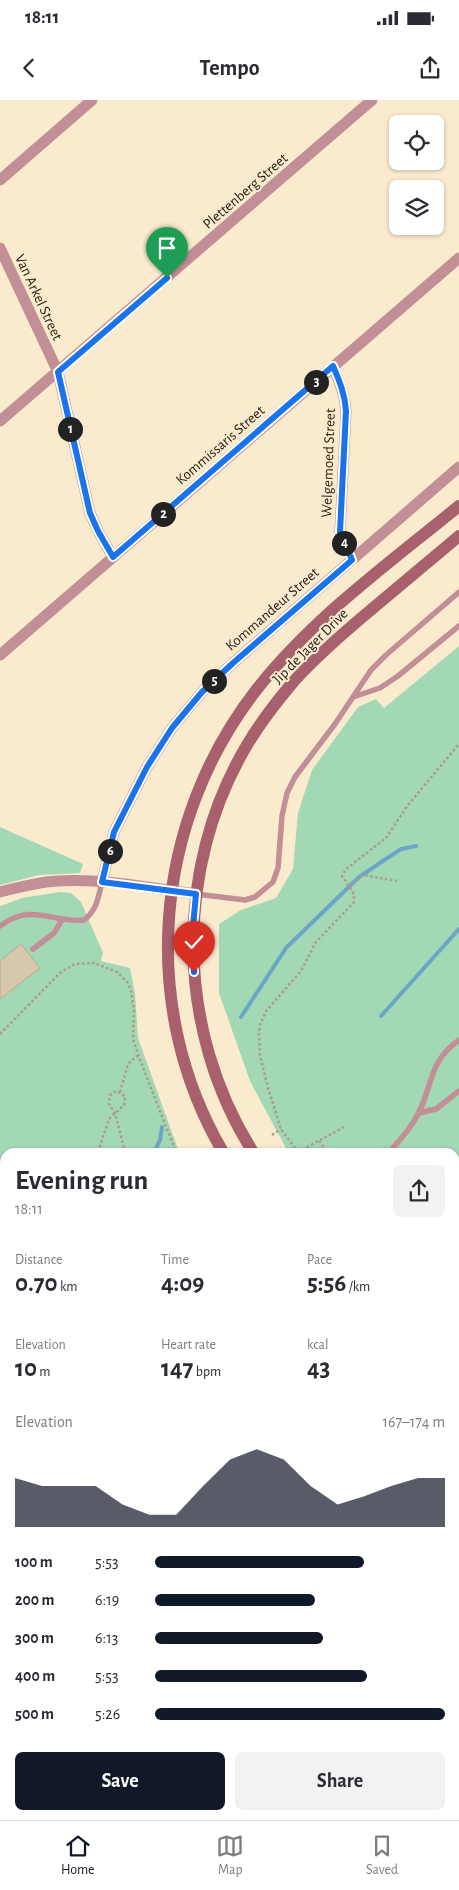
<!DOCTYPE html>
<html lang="en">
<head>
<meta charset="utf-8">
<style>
  body { margin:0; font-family:"Alegreya Sans",sans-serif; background:#f2f2f3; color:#2b2b33; height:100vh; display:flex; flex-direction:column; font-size:19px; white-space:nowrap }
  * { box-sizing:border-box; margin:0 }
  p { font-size:16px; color:#7c7c81 }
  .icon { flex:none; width:28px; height:28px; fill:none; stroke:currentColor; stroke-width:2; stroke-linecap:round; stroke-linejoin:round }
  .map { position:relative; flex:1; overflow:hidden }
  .drawer { position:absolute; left:0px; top:1048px; width:460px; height:672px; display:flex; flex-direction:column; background:#fff; border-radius:15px 15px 0 0; box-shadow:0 1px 4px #0004 }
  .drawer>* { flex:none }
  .controls { position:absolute; left:389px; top:15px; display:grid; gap:10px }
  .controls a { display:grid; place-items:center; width:55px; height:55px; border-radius:8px; background:#fff; box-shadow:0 1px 4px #0004; font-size:25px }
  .pin { position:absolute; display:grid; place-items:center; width:42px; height:42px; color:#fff; margin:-51px -21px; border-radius:50% 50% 50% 0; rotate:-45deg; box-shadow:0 0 5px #0007 }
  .pin .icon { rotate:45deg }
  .km { position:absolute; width:25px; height:25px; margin:-12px; border-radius:50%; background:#222; color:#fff; font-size:14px; line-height:25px; text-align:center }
  .round { display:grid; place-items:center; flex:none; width:52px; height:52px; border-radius:8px; background:#f2f2f3 }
  .headline { display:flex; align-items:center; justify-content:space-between; height:85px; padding:0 15px }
  h1 { font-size:28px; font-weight:700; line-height:38px }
  .metrics { display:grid; grid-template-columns:repeat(3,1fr); gap:8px; height:85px; padding:5px 15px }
  .metrics div { display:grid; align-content:center }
  .metrics b { font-size:25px; font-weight:700 }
  .metrics small { font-size:14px; font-weight:400 }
  .metrics p { font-size:14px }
  .chart { height:140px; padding:10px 15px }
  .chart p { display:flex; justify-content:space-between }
  .chart svg { width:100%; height:90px; margin-top:5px; fill:#111827; opacity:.7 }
  .primary-button { display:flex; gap:10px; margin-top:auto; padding:10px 15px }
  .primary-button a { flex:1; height:58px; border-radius:8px; background:#111827; color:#fff; font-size:20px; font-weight:700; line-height:58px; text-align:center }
  .primary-button a+a { background:#f2f2f3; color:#2b2b33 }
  ul { padding:0 15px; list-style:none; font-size:16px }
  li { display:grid; grid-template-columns:80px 60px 1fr; align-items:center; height:38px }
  li i { height:12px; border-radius:6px; background:#111827 }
  .status { display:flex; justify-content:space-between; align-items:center; height:35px; padding:0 25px; background:#fff; direction:ltr }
  .status svg { height:14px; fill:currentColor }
  header { display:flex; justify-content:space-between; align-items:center; height:65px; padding:0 15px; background:#fff; font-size:22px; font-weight:700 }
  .dock { display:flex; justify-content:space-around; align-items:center; height:70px; border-top:1px solid #e1e1e2; background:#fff; font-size:14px; color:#7c7c81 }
  .dock a { display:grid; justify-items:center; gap:2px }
  .dock .selected { color:#111827 }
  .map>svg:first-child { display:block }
  .green { fill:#a3d8b5 }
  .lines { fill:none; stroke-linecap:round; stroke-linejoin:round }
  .stream { stroke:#6ca6c6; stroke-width:4 }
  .building { fill:#d7c8ad; stroke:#b8aa8f }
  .path { stroke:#a99d88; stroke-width:2.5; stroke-dasharray:2.5 2.5; stroke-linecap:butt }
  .service { stroke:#c18f95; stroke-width:5.5 }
  .minor { stroke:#c18f95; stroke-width:11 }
  .secondary { stroke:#a8616c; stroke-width:12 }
  .route-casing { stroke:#fff; stroke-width:10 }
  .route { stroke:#1a73e8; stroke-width:6 }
  .labels { text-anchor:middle; stroke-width:4; stroke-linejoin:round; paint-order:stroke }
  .street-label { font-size:15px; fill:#262016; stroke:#faebcf }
</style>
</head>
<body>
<div class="status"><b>18:11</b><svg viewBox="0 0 49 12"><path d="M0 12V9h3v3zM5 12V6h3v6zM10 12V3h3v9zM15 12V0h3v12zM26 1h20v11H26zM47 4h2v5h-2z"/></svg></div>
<header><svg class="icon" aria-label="back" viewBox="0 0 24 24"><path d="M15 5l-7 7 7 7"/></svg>Tempo<svg class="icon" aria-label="share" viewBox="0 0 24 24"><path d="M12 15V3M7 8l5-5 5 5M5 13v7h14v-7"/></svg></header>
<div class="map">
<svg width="459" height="1720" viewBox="0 0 459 1720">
  <rect width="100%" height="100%" fill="#faebcf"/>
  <g class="green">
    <path d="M 459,546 L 459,1121 L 456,1123 L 455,1121 L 455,1052 L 288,1052 L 250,981 L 219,893 L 219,824 L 241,810 L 276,798 L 293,769 L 298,713 L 312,670 L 358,607 L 376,599 L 384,608 Z"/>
    <path d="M 0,727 L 83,764 L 80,773 L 39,775 L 0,785 Z"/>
    <path d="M 60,792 L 71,793 L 81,802 L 103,853 L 101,861 L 130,868 L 135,893 L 138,938 L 179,1052 L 5,1052 L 5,1715 L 127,1715 L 121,1720 L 0,1720 L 0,806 L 22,798 Z"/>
  </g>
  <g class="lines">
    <g class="stream">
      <path d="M 381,916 L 459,829"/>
      <path d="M 241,917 L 286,848 L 359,777 L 401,749 L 416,746"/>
      <path d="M 154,1052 L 160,1040 L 162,1027"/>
    </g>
  </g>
  <path class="building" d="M 21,844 L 40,868 L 0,899 L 0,861 Z"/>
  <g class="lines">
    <g class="path">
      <path d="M 350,787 L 363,775 L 397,781"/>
      <path d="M 0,934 L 61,872 L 75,864 L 94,863 L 117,872 L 128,883 L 131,891 L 134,910 L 133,939 L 140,960"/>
      <path d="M 120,992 L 128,964 L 137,956 L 140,960 L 176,1052"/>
      <path d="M 272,1035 L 281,1029"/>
      <path d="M 319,1041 L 327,1052"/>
      <path d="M 98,1052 L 109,1019 L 124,1005 L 125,996 L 116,991 L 110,995 L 109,1004 L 115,1013 L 125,1052"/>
      <path d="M 298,1052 L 281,1029 L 268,988 L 260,955 L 259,934 L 260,925 L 266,911 L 301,871 L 316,842 L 354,802 L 354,794 L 342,776 L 346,769 L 386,738 L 408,705 L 459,644"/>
      <path d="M 298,1052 L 346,1026"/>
      <path d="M 455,1127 L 459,1123"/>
      <path d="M 0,1275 L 5,1255"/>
      <path d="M 0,1647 L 5,1643"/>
      <path d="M 85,1720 L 90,1715"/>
    </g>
    <g class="service">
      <path d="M 353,597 L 380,588 L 398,576 L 459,526"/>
      <path d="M 196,794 L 245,800 L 255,797 L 273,782 L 278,768 L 282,716 L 287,693 L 295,677 L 335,624 L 371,570 L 386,555 L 459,492"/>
      <path d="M 0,826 C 33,802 50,823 84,820 C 97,810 98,798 102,782"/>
      <path d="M 33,849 L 54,833 L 62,820"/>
      <path d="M 419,1013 L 436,1009 L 459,991"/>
      <path d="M 389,1052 C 400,1040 412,1027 419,1012 C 433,984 429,961 459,940"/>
    </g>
    <g class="minor">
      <path d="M 0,80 L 92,0"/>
      <path d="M 0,148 L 58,272 L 90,413 L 98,431 L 113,457"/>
      <path d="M 333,267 C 340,282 345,295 346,311 L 340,432 L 352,459"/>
      <path d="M 0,321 L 372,0"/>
      <path d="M 0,555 L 459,158"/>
      <path d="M 102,782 L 114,732 L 147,667 L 172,628 L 202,592 L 233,563 L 459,367"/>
      <path d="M 0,792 C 19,787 38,782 57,781 C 103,778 151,788 196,794"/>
      <path d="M 455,1303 L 459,1305"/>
      <path d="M 455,1550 L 459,1547"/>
      <path d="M 230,1715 L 235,1720"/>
      <path d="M 266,1720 L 272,1715"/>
    </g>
    <g class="secondary">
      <path d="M 223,1052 C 138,907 153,722 257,589 C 313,518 389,463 459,406"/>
      <path d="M 253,1052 C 176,931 173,769 247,645 C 260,623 277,601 294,581 C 316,557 341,535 366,514 C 397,488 428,462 459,436"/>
      <path d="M 455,1226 L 459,1228"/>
      <path d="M 455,1245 L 459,1248"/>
      <path d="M 455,1257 L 459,1259"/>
    </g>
  </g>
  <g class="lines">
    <defs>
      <path id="route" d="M 167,178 L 58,272 L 90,413 L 98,431 L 113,457 L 333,266 C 340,282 345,295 346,311 L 340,432 L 352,460 L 233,563 L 202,592 L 172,628 L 147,667 L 114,732 L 102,782 L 196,794 L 193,827 L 194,872"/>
    </defs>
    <use href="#route" class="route-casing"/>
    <use href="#route" class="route"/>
  </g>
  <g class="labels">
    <g class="street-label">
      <text transform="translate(245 91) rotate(-41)" y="5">Plettenberg Street</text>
      <text transform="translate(39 197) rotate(65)" y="5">Van Arkel Street</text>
      <text transform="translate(220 345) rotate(-41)" y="5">Kommissaris Street</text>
      <text transform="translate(328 363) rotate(-88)" y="5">Welgemoed Street</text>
      <text transform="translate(272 509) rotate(-41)" y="5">Kommandeur Street</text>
      <text transform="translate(310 546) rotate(-45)" y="5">Jip de Jager Drive</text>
    </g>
  </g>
</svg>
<div class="controls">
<a><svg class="icon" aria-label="locate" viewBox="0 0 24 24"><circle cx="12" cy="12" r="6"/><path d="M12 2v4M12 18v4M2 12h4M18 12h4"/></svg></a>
<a><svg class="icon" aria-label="layers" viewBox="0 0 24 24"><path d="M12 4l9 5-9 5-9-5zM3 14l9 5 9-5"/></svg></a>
</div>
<div class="pin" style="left:167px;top:178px;background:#1e9e55"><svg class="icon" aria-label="arrive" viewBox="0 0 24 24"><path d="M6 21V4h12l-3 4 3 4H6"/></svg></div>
<div class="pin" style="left:194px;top:872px;background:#d93025"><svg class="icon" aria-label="check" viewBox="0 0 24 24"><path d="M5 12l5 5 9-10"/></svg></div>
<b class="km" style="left:70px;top:329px">1</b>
<b class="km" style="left:163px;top:414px">2</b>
<b class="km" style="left:316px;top:282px">3</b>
<b class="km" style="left:344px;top:443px">4</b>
<b class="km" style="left:214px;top:581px">5</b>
<b class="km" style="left:110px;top:751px">6</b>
<section class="drawer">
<div class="headline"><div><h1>Evening run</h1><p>18:11</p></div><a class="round"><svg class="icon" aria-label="share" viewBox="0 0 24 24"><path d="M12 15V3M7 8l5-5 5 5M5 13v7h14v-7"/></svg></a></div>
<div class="metrics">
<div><p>Distance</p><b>0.70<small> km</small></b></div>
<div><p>Time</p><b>4:09</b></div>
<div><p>Pace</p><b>5:56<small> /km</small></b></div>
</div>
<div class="metrics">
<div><p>Elevation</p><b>10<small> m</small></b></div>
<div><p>Heart rate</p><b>147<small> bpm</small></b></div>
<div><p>kcal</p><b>43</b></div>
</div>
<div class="chart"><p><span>Elevation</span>167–174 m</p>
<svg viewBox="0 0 160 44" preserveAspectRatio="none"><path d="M0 44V20L10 24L20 24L30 24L40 33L50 38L60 38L70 24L80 11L90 6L100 11L110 24L120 33L130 29L140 24L150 20L160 20V44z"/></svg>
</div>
<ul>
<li><b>100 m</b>5:53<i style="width:72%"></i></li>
<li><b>200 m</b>6:19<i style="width:55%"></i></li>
<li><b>300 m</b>6:13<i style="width:58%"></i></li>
<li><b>400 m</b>5:53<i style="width:73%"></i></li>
<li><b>500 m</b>5:26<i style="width:100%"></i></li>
</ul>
<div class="primary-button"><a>Save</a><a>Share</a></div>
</section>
</div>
<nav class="dock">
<a class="selected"><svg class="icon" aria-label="home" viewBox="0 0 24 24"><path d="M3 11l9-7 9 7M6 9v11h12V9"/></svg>Home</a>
<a><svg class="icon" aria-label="map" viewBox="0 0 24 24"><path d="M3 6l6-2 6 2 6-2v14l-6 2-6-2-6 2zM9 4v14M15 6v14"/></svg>Map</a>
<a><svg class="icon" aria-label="saved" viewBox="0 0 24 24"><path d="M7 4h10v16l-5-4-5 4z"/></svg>Saved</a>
</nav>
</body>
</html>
